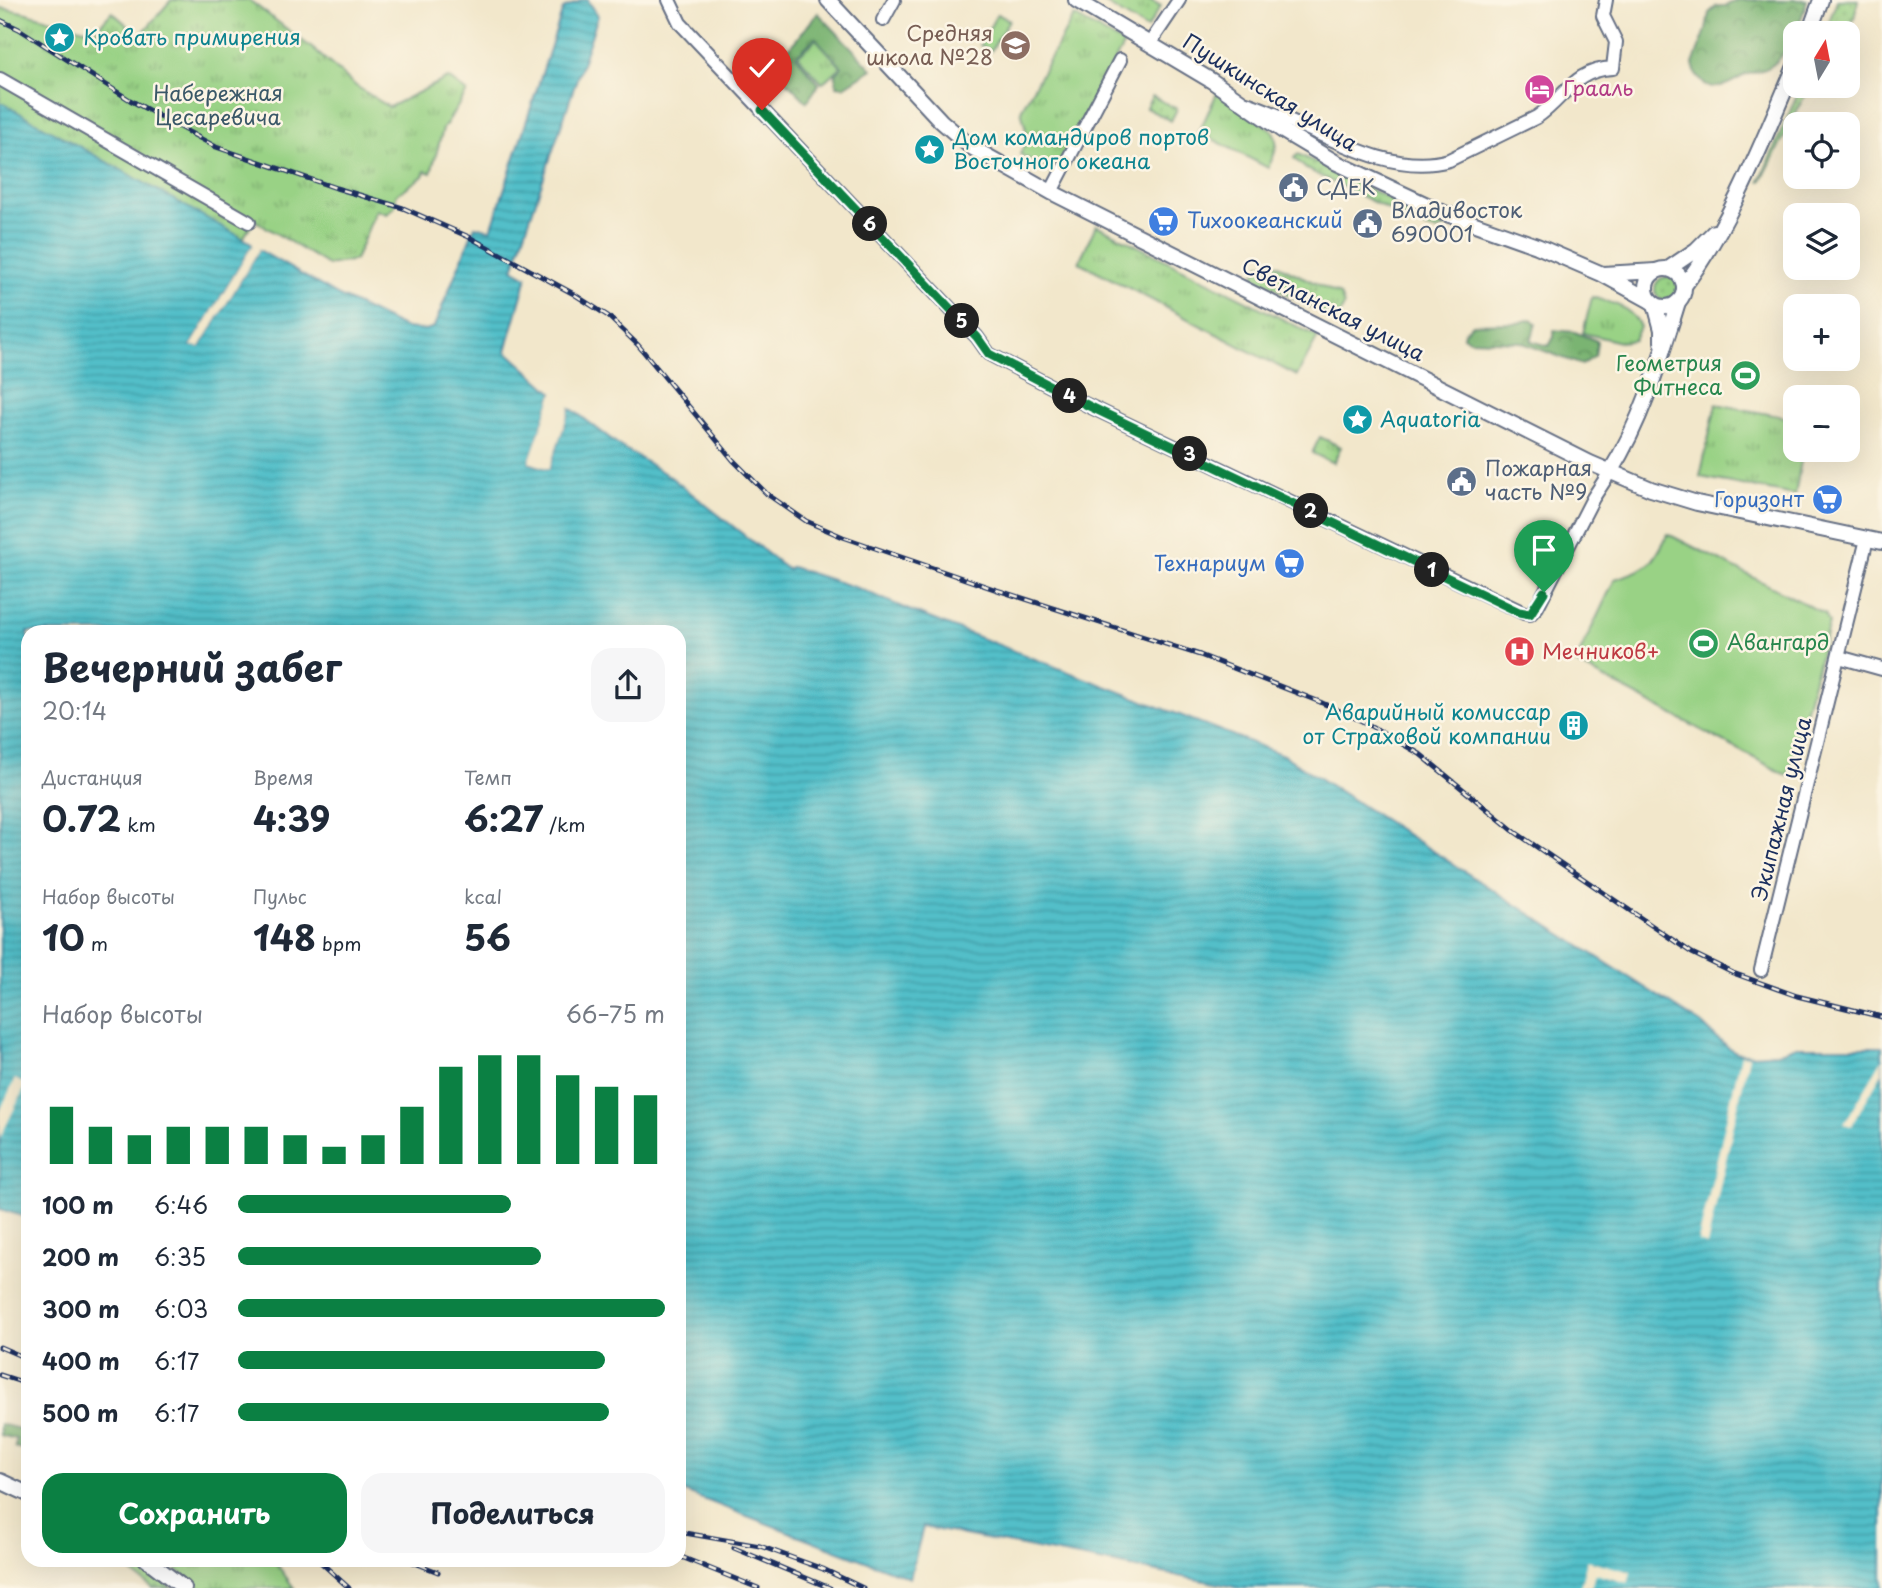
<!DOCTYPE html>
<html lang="ru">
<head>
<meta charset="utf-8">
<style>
  body { margin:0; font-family:"Playpen Sans",sans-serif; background:#f6f6f7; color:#1f2937; height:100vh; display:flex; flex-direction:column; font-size:26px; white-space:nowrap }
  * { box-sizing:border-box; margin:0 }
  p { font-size:23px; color:#747a83 }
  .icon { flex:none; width:38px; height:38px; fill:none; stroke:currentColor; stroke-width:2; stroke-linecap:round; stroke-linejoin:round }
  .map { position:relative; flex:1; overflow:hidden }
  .drawer { position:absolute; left:21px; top:625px; width:665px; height:942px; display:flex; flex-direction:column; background:#fff; border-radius:21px; box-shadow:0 7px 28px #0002 }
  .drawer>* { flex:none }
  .needle { width:46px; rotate:10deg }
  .tools { position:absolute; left:1783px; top:21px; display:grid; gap:14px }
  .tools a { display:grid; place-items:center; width:77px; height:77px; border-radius:14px; background:#fff; box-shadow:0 7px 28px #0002; font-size:35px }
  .pin { position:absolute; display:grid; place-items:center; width:60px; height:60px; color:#fff; margin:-72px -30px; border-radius:50% 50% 50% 0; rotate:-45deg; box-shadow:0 0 7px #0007 }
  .pin .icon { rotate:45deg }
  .km { position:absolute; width:35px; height:35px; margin:-18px; border-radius:50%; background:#222; color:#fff; font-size:19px; line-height:35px; text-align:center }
  .round { display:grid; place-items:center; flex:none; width:74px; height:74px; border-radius:21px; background:#f6f6f7 }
  .head { display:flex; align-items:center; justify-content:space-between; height:119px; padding:0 21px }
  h1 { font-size:38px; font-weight:700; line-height:52px }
  .stats { display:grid; grid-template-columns:repeat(3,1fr); gap:10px; height:119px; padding:7px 21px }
  .stats div { display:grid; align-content:center }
  .stats b { font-size:35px; font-weight:700 }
  .stats small { font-size:19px; font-weight:400 }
  .stats p { font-size:19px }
  .chart { height:196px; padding:14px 21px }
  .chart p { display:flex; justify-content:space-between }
  .chart svg { width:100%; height:126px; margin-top:7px; stroke:#0b8043; stroke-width:6 }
  .button { display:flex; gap:14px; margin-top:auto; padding:14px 21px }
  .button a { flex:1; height:80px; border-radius:21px; background:#0b8043; color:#fff; font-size:28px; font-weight:700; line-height:80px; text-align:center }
  .button a+a { background:#f6f6f7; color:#1f2937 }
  ul { padding:0 21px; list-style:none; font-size:23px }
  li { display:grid; grid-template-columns:112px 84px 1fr; align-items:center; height:52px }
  li i { height:18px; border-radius:9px; background:#0b8043 }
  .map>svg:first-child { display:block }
  .grass { fill:url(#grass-dots); stroke:#5a8072; stroke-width:2 }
  .forest { fill:url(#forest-crowns); stroke:#4a7268; stroke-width:2 }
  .park { fill:url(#park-tufts); stroke:#5a8072; stroke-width:2 }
  .pitch { fill:#99d285; stroke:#5a8072; stroke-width:2 }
  .water { fill:url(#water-rules); stroke:#367794; stroke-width:2 }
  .pier { fill:#f2e7cb }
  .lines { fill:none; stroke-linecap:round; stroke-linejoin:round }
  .minor-casing { stroke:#666f84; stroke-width:16 }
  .major-casing { stroke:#666f84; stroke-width:18 }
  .minor { stroke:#fff; stroke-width:12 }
  .major { stroke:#fff; stroke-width:14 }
  .rail-casing { stroke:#1b2f5e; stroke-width:5 }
  .rail { stroke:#fcf5e5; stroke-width:2.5; stroke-dasharray:8; stroke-linecap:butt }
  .route-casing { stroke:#fff; stroke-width:14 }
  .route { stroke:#0b8043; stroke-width:9 }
  .labels { text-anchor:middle; stroke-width:5; stroke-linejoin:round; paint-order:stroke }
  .education-label { font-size:21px; fill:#785e54; stroke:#fcf5e5; text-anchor:end }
  .culture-label { font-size:21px; fill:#0d838f; stroke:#fcf5e5; text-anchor:start }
  .hotel-label { font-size:21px; fill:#b23c85; stroke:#fcf5e5; text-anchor:start }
  .street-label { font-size:21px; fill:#1b2f5e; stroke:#fcf5e5 }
  .park-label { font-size:21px; fill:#3a5868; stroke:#fcf5e5 }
  .service-label { font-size:21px; fill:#4e5e75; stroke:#fcf5e5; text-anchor:start }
  .shop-label { font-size:21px; fill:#366cbe; stroke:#fcf5e5; text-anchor:end }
  .leisure-label { font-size:21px; fill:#27864d; stroke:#fcf5e5; text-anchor:end }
  .health-label { font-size:21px; fill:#be3a42; stroke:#fcf5e5; text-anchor:start }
</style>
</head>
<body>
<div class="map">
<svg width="1882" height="1588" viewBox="0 0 1882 1588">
  <defs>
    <pattern id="grass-dots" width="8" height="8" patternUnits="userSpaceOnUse" patternTransform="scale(1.75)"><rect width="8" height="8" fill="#99d285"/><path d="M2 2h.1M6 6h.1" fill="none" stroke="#7cab70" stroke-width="1.8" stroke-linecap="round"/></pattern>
    <pattern id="forest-crowns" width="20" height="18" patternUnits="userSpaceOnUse" patternTransform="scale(1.75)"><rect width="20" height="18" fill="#7ab472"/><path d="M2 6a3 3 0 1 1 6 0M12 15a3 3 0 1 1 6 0" fill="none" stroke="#639361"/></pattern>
    <pattern id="park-tufts" width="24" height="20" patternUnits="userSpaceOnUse" patternTransform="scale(1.75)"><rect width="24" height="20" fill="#99d285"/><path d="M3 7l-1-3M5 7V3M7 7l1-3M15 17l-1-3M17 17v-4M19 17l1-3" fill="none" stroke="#7cab70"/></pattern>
    <pattern id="water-rules" width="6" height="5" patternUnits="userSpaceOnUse" patternTransform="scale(1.75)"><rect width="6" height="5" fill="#52bfc9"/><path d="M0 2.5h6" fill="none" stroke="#439ca6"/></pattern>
  </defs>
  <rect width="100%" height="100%" fill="#fcf5e5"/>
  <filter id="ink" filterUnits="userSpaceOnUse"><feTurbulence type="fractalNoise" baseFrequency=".0143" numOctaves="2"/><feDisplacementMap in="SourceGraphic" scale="14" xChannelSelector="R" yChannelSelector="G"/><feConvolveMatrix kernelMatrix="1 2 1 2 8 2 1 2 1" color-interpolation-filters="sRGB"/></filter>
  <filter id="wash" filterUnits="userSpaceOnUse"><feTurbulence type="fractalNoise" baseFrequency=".00686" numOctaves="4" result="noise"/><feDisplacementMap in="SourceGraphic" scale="28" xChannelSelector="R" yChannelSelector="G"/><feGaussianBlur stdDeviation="1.57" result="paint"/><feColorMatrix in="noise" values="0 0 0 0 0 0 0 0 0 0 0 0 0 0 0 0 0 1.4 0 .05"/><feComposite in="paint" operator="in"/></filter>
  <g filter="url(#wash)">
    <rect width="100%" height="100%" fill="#f2e7cb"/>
    <g class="grass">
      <path d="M 1837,0 L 1858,0 L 1854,18 L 1845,33 L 1825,33 Z"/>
      <path d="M 1801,86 L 1814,86 L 1803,99 L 1762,180 L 1760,181 Z"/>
      <path d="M 1152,96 L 1177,109 L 1171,121 L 1146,108 Z"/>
      <path d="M 1298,154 L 1443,225 L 1445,228 L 1436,231 L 1428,229 L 1306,169 L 1294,158 Z"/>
      <circle cx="1667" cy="289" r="12"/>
      <path d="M 113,1559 L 132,1559 L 172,1588 L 153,1588 Z"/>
    </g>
    <g class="forest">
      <path d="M 1738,0 L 1807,0 C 1802,19 1788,56 1771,66 C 1764,71 1754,72 1745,75 C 1731,82 1721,91 1705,85 L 1696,75 L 1693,64 L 1706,30 L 1709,13 L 1717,6 L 1725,6 Z"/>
      <path d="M 818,13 L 872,69 L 844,87 L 837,86 L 835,74 L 842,67 L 815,38 L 796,56 L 819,84 L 807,102 L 775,70 L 775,65 Z"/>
      <path d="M 1531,319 L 1536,323 L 1531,341 L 1549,346 L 1554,337 L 1554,330 L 1575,332 L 1597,341 L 1595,356 L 1582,365 L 1520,342 L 1470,340 L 1463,336 L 1464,332 L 1472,324 L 1518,323 Z"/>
      <path d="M 0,1424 L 28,1431 L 28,1445 L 24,1450 L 15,1447 L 16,1439 L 0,1435 Z"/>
    </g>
    <g class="park">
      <path d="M 171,0 L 249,0 L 312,48 L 356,86 L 389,107 L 448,78 L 467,92 L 443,129 L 431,173 L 425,171 L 423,176 L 396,195 L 395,206 L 387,214 L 376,210 L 355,260 L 328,265 L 254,220 L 243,239 L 0,102 L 0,8 C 32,11 62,26 95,31 L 112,12 L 140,36 Z"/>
      <path d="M 1150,0 L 1161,6 L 1147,29 L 1101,1 Z"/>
      <path d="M 1074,16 L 1124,44 L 1053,174 L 1020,154 L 1028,138 L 1021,110 Z"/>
      <path d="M 816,39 L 841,67 L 822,83 L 798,56 Z"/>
      <path d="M 1217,93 L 1272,130 C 1281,144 1274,155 1268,168 L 1199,132 Z"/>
      <path d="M 1096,225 L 1318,337 L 1297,376 L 1079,262 Z"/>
      <path d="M 1274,263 L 1340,295 L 1344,306 L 1337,320 L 1253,277 L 1260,264 Z"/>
      <path d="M 1592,297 C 1612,303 1631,306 1640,327 L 1634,340 L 1620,342 L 1583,333 Z"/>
      <path d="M 1716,404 L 1795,419 L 1796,450 L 1803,450 L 1795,495 L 1700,477 Z"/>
      <path d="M 1320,437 L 1341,447 L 1333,463 L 1312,453 Z"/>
      <path d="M 162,1559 L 273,1559 L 294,1588 L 201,1588 Z"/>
    </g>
    <g class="pitch">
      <path d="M 997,14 L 1009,20 L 991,51 L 980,45 Z"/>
      <path d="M 1668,534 L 1825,614 L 1829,623 L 1788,776 L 1575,663 L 1615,579 C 1651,566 1650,569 1668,534 Z"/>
    </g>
    <path class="water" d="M 582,0 L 588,0 L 598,16 L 513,269 L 527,277 L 506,351 L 553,393 L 529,463 L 549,469 L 570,408 L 620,446 L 672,478 L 788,570 L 791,567 L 860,589 L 911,611 L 1283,755 L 1703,1025 C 1726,1047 1733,1058 1766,1054 C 1776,1053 1785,1051 1794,1047 L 1882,1047 L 1882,1588 L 1241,1588 L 923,1527 L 910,1578 L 679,1490 L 679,632 L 28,632 L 28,1218 L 0,1209 L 0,102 L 251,243 L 252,246 L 191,346 L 200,347 L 259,250 L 339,296 L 405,328 L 426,330 L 434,327 L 475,226 L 491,230 L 563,9 Z"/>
    <g class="pier">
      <path d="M 252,246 L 255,248 L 197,343 L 256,249 L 259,250 L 200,347 L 191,346 Z"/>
      <path d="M 553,393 L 555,396 L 533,460 L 547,465 L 568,406 L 570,408 L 549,469 L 529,462 Z"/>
      <path d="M 1741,1055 L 1749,1056 L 1707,1245 L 1698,1242 Z"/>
      <path d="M 1882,1060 L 1882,1073 L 1851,1126 L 1844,1124 Z"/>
      <path d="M 15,1079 L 26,1085 L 0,1138 L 0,1111 Z"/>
      <path d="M 1587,1560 L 1631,1572 L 1628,1583 L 1595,1574 L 1591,1588 L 1580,1588 Z"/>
    </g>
  </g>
  <g filter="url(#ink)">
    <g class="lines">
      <defs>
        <g id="minor">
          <path d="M 669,0 L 680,23 L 977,337 L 989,354 L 1087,405 L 1524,613 L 1530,614 L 1537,607 L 1593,498 L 1610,472"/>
          <path d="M 883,20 L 894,0"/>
          <path d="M 1150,43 L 1179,0"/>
          <path d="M 0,79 L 249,222"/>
          <path d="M 1246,103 C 1308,122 1383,179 1449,160 L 1537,117 C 1566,97 1573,70 1613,68 L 1616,42 L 1603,16 L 1606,0"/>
          <path d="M 1051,192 L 1120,60"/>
          <path d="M 1839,657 L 1882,669"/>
          <path d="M 1761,970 L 1867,539"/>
        </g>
        <g id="major">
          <path d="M 828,0 L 941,121 L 971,147 L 1051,192 L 1590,463 L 1651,489 L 1697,503 L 1882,542"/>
          <path d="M 1076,0 L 1212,81 L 1283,131 L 1335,162 L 1444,213 L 1537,246 L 1602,274 L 1651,301"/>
          <path d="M 1809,33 L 1821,0"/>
          <path d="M 1668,269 L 1696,250 L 1714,232"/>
          <circle cx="1665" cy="288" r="19"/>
          <path d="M 1603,274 L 1656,271"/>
          <path d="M 1684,286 C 1732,222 1764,138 1796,64"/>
          <path d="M 1655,304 L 1662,330 L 1662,342"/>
          <path d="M 1610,472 C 1642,421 1660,360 1678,302"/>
          <path d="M 0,1481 L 28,1494"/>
          <path d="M 146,1559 L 184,1588"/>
        </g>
      </defs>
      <use href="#minor" class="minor-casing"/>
      <use href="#major" class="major-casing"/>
      <use href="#minor" class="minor"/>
      <use href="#major" class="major"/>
      <defs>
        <g id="rail">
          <path d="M 0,20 L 19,29 L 130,100 L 216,147 L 336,188 L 403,208 L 469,237 L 572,293 L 608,316 L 638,345 L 733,460 L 767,494 L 806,521 L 843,537 L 994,589 L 1200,655 L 1320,702 L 1362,721 L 1420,754 L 1515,832 L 1692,953 L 1733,973 L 1797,996 L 1882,1017"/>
          <path d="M 0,1347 L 28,1359"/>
          <path d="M 0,1375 L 28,1384"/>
          <path d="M 679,1532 L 760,1546 L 823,1569 L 863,1588"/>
          <path d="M 734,1548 L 830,1588"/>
          <path d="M 679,1556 L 758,1588"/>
          <path d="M 317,1559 L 349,1588"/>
          <path d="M 405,1559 L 438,1572"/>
        </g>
      </defs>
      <use href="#rail" class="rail-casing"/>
      <use href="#rail" class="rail"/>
    </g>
  </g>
  <g class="lines" filter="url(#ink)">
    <defs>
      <path id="route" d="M 762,110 L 977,337 L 989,354 L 1087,405 L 1519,612 L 1530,614 L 1544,592"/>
    </defs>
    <use href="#route" class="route-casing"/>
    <use href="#route" class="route"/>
  </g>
  <defs>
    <symbol id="sight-disc" viewBox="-11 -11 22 22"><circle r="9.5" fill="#0f9aa8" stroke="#fcf5e5"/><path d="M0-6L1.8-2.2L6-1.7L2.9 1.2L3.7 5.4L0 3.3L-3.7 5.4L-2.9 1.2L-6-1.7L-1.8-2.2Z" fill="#fff"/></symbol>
    <symbol id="school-disc" viewBox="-11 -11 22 22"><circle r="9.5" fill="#8d6e63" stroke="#fcf5e5"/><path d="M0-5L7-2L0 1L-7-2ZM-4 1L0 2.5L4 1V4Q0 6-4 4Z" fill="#fff"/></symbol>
    <symbol id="hotel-disc" viewBox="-11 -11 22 22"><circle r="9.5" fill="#d1479c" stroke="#fcf5e5"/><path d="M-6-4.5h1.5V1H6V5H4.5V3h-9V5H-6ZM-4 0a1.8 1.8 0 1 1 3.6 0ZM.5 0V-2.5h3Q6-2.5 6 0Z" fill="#fff"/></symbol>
    <symbol id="civic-disc" viewBox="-11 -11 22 22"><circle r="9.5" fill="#5c6f8a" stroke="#fcf5e5"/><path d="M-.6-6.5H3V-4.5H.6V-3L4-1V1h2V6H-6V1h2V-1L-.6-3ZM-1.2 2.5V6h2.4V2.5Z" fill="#fff"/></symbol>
    <symbol id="supermarket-disc" viewBox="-11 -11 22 22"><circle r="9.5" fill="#3f7fe0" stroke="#fcf5e5"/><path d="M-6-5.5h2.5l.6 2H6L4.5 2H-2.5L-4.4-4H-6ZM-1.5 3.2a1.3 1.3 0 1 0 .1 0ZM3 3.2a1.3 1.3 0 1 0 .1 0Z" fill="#fff"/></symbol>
    <symbol id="stadium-disc" viewBox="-11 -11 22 22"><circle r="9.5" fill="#2e9e5b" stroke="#fcf5e5"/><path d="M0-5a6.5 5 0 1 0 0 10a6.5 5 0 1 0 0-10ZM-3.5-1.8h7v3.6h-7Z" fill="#fff"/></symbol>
    <symbol id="hospital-disc" viewBox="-11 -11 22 22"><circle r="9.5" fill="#e0444e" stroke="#fcf5e5"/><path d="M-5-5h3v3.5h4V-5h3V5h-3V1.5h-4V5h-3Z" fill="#fff"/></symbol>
    <symbol id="building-disc" viewBox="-11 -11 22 22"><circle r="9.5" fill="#0f9aa8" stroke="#fcf5e5"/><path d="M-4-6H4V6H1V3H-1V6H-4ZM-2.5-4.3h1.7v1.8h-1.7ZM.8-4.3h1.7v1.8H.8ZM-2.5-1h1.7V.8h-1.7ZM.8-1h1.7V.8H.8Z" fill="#fff"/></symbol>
  </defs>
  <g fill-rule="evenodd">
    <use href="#sight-disc" x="42" y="20" width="35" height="35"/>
    <use href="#school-disc" x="998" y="28" width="35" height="35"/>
    <use href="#hotel-disc" x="1522" y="72" width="35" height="35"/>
    <use href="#sight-disc" x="912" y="132" width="35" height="35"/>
    <use href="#civic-disc" x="1276" y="170" width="35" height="35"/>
    <use href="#supermarket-disc" x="1146" y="204" width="35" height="35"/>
    <use href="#civic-disc" x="1350" y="206" width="35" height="35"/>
    <use href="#stadium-disc" x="1728" y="358" width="35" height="35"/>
    <use href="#sight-disc" x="1340" y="402" width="35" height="35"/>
    <use href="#civic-disc" x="1444" y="464" width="35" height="35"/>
    <use href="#supermarket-disc" x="1810" y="482" width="35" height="35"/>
    <use href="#supermarket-disc" x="1272" y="546" width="35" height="35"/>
    <use href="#stadium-disc" x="1686" y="626" width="35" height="35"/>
    <use href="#hospital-disc" x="1502" y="634" width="35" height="35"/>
    <use href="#building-disc" x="1556" y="708" width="35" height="35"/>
  </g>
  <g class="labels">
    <g class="education-label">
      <text x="993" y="41">Средняя<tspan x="993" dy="24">школа №28</tspan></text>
    </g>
    <g class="culture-label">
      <text x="83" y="45">Кровать примирения</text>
      <text x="953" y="145">Дом командиров портов<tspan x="953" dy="24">Восточного океана</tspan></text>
      <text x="1380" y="427">Aquatoria</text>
      <text x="1551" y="720" text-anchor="end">Аварийный комиссар<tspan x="1551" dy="24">от Страховой компании</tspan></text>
    </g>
    <g class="hotel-label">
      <text x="1563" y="96">Грааль</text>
    </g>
    <g class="street-label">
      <text transform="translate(1270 93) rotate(32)" y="7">Пушкинская улица</text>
      <text transform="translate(1333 310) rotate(27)" y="7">Светланская улица</text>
      <text transform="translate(1782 809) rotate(-76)" y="7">Экипажная улица</text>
    </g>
    <g class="park-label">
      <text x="218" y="101">Набережная<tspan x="218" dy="24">Цесаревича</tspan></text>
    </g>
    <g class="service-label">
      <text x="1316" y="195">СДЕК</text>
      <text x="1391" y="218">Владивосток<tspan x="1391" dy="24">690001</tspan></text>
      <text x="1485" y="476">Пожарная<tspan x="1485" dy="24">часть №9</tspan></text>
    </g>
    <g class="shop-label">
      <text x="1187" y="228" text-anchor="start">Тихоокеанский</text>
      <text x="1804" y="507">Горизонт</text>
      <text x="1266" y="571">Технариум</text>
    </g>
    <g class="leisure-label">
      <text x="1722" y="371">Геометрия<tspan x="1722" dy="24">Фитнеса</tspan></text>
      <text x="1727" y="650" text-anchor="start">Авангард</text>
    </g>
    <g class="health-label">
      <text x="1542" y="659">Мечников+</text>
    </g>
  </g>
</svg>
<div class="tools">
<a><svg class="needle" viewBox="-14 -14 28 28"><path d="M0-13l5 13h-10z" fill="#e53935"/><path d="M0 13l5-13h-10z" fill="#747a83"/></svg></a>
<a><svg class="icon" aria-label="locate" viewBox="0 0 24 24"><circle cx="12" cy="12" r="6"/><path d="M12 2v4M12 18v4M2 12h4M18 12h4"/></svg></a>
<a><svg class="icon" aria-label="layers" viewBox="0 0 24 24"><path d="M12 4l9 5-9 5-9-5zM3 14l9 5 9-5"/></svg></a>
<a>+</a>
<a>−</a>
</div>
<div class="pin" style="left:1544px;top:592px;background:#1e9e55"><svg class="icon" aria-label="arrive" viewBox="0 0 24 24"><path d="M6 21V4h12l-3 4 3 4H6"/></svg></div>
<div class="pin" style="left:762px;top:110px;background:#d93025"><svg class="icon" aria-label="check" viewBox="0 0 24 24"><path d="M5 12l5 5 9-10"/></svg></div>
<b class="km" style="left:1432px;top:570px">1</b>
<b class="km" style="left:1311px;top:511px">2</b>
<b class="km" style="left:1190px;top:454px">3</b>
<b class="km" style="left:1070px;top:396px">4</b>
<b class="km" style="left:962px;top:321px">5</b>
<b class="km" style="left:870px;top:224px">6</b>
<section class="drawer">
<div class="head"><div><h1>Вечерний забег</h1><p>20:14</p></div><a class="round"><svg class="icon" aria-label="share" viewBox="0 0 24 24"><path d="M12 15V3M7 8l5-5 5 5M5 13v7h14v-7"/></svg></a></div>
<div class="stats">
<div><p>Дистанция</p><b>0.72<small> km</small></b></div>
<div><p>Время</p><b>4:39</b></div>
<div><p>Темп</p><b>6:27<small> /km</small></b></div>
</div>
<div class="stats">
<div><p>Набор высоты</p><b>10<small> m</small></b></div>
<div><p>Пульс</p><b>148<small> bpm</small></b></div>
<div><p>kcal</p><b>56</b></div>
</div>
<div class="chart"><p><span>Набор высоты</span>66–75 m</p>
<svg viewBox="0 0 160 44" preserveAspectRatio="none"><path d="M5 44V24M15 44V31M25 44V34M35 44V31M45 44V31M55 44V31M65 44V34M75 44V38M85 44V34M95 44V24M105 44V10M115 44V6M125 44V6M135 44V13M145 44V17M155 44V20"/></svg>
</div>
<ul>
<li><b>100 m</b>6:46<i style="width:64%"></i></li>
<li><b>200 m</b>6:35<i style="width:71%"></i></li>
<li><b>300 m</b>6:03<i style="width:100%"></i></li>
<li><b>400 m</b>6:17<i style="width:86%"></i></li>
<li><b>500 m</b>6:17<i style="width:87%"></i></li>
</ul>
<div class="button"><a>Сохранить</a><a>Поделиться</a></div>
</section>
</div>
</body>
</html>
